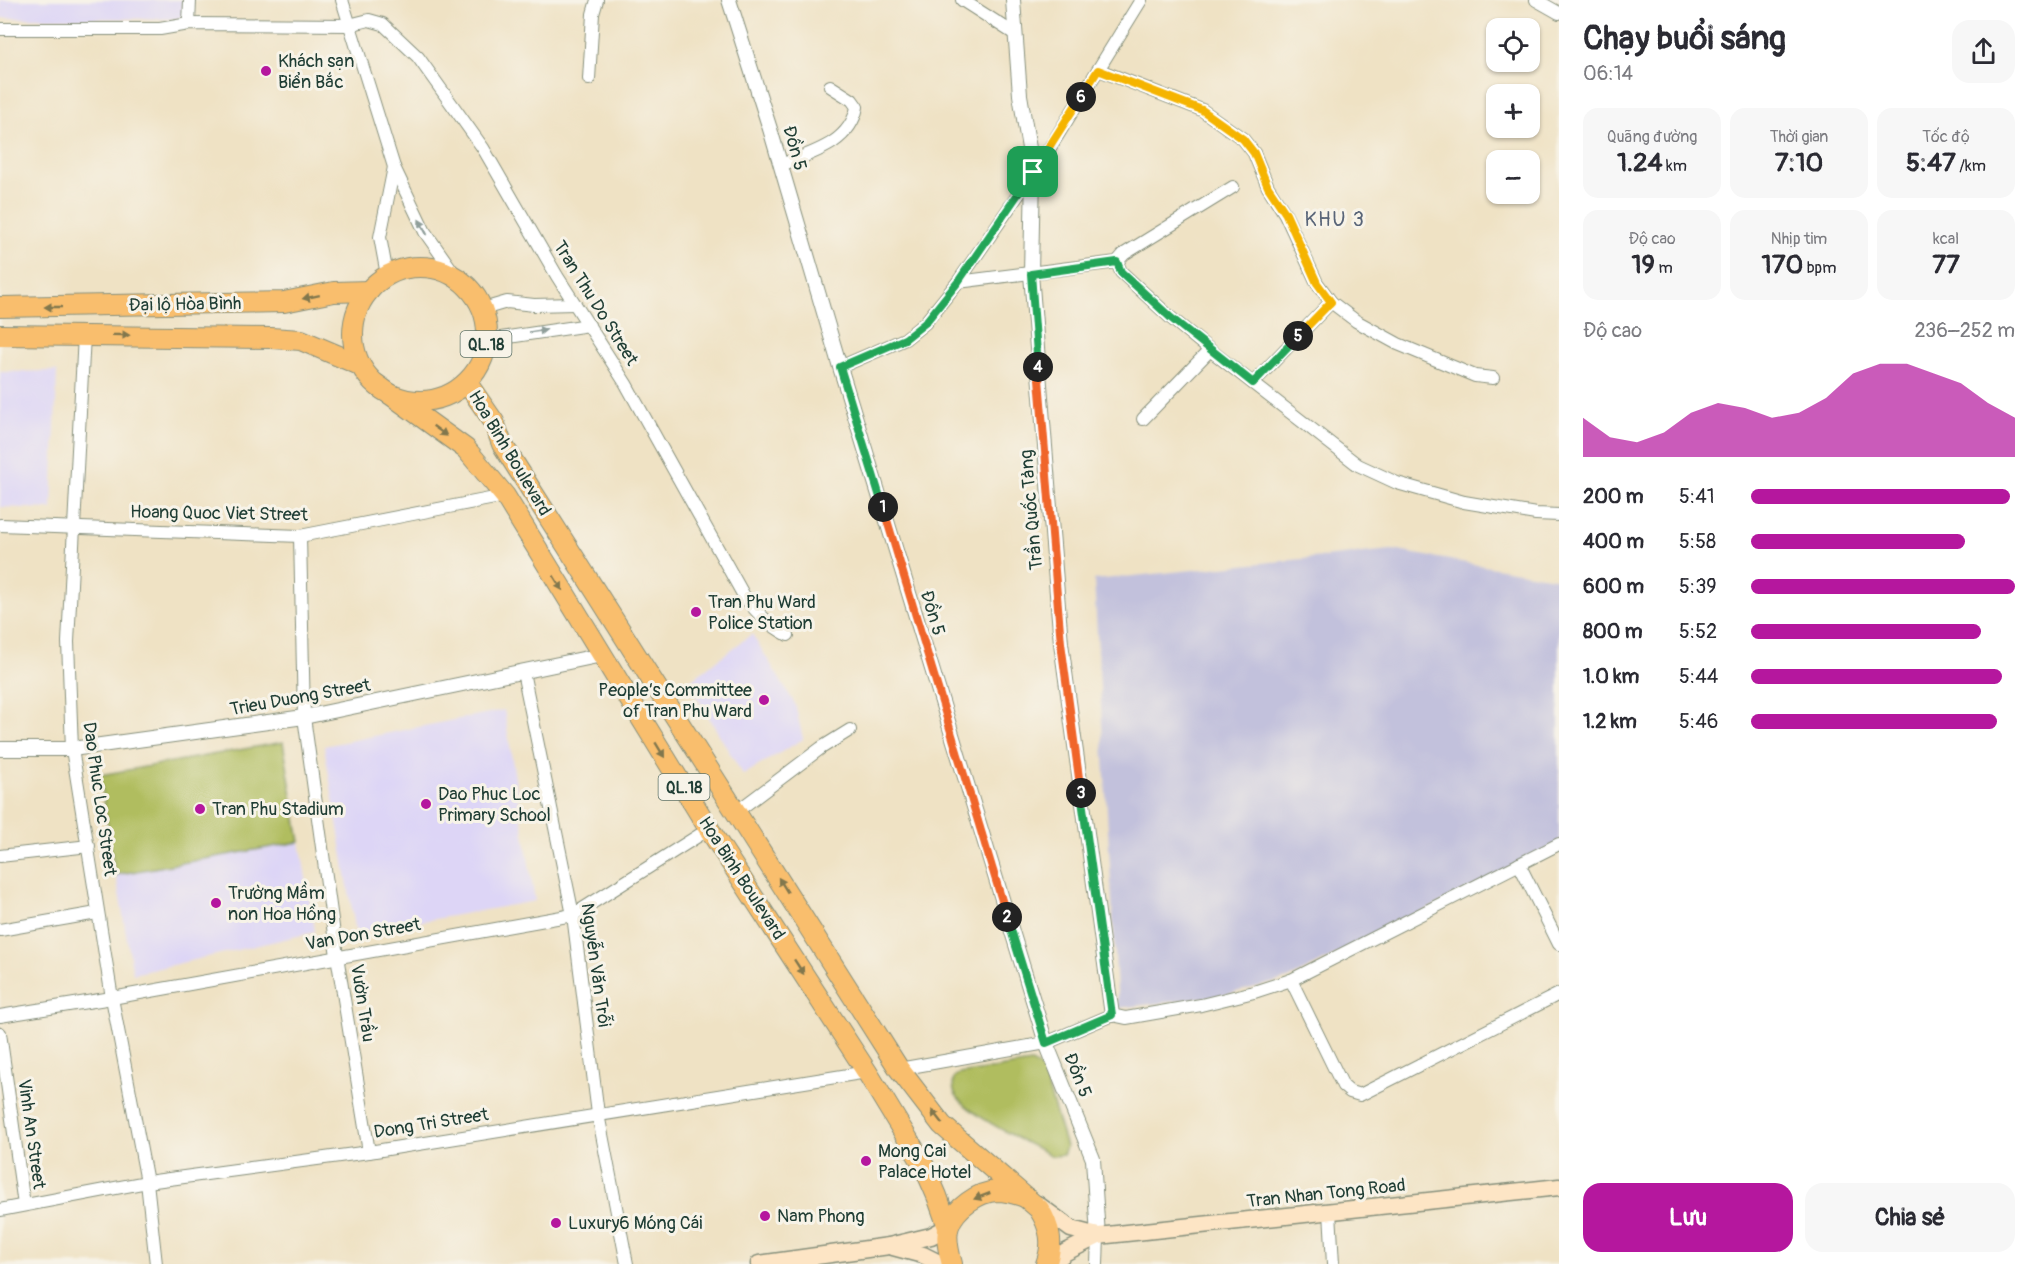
<!DOCTYPE html>
<html lang="vi">
<head>
<meta charset="utf-8">
<style>
  body { margin:0; font-family:Pangolin,sans-serif; background:#f7f7f7; color:#2b2b33; height:100vh; display:flex; flex-direction:column; font-size:22px; white-space:nowrap }
  * { box-sizing:border-box; margin:0 }
  p { font-size:20px; color:#7c7c81 }
  .icon { flex:none; width:33px; height:33px; fill:none; stroke:currentColor; stroke-width:2; stroke-linecap:round; stroke-linejoin:round }
  .map { position:relative; flex:1; overflow:hidden }
  .drawer { display:flex; flex-direction:column; background:#fff; width:480px }
  .drawer>* { flex:none }
  .buttons { position:absolute; left:1486px; top:18px; display:grid; gap:12px }
  .buttons a { display:grid; place-items:center; width:54px; height:54px; border-radius:12px; background:#fff; box-shadow:0 2px 4px #0004; font-size:30px }
  .pin { position:absolute; display:grid; place-items:center; width:51px; height:51px; color:#fff; margin:-26px; border-radius:12px; box-shadow:0 3px 9px #0006 }
  .km { position:absolute; width:30px; height:30px; margin:-15px; border-radius:50%; background:#222; color:#fff; font-size:16px; line-height:30px; text-align:center }
  .round { display:grid; place-items:center; flex:none; width:63px; height:63px; border-radius:18px; background:#f7f7f7 }
  .headline { display:flex; align-items:center; justify-content:space-between; height:102px; padding:0 24px }
  h1 { font-size:33px; font-weight:700; line-height:45px }
  .metrics { display:grid; grid-template-columns:repeat(3,1fr); gap:9px; height:102px; padding:6px 24px }
  .metrics div { display:grid; align-content:center; border-radius:15px; background:#f7f7f7; text-align:center }
  .metrics b { font-size:26px; font-weight:700 }
  .metrics small { font-size:16px; font-weight:400 }
  .metrics p { font-size:16px }
  .chart { height:168px; padding:12px 24px }
  .chart p { display:flex; justify-content:space-between }
  .chart svg { width:100%; height:108px; margin-top:6px; fill:#b5179e; opacity:.7 }
  .button { display:flex; gap:12px; margin-top:auto; padding:12px 24px }
  .button a { flex:1; height:69px; border-radius:18px; background:#b5179e; color:#fff; font-size:24px; font-weight:700; line-height:69px; text-align:center }
  .button a+a { background:#f7f7f7; color:#2b2b33 }
  ul { padding:0 24px; list-style:none; font-size:20px }
  li { display:grid; grid-template-columns:96px 72px 1fr; align-items:center; height:45px }
  li i { height:15px; border-radius:8px; background:#b5179e }
  main { display:flex; flex:1; min-height:0 }
  .map>svg:first-child { display:block }
  .built { fill:#ddd5f6 }
  .industrial { fill:#c2c1dc }
  .green { fill:#b0bd5f; stroke:#687d4a; stroke-width:1.5 }
  .lines { fill:none; stroke-linecap:round; stroke-linejoin:round }
  .minor-casing { stroke:#87907c; stroke-width:14 }
  .tertiary-casing { stroke:#87907c; stroke-width:16 }
  .secondary-casing { stroke:#87907c; stroke-width:19 }
  .trunk-casing { stroke:#87907c; stroke-width:22 }
  .minor { stroke:#fff; stroke-width:12 }
  .tertiary { stroke:#fff; stroke-width:14 }
  .secondary { stroke:#fde5c5; stroke-width:16 }
  .trunk { stroke:#f9be6d; stroke-width:20 }
  .oneway { fill:#8f9e9a }
  .oneway2 { fill:#81774e }
  .split-1-casing { stroke:#fff; stroke-width:12 }
  .split-2-casing { stroke:#fff; stroke-width:12 }
  .split-3-casing { stroke:#fff; stroke-width:12 }
  .split-4-casing { stroke:#fff; stroke-width:12 }
  .split-5-casing { stroke:#fff; stroke-width:12 }
  .split-6-casing { stroke:#fff; stroke-width:12 }
  .split-7-casing { stroke:#fff; stroke-width:12 }
  .split-1 { stroke:#22a559; stroke-width:8 }
  .split-2 { stroke:#f0652b; stroke-width:8 }
  .split-3 { stroke:#22a559; stroke-width:8 }
  .split-4 { stroke:#f0652b; stroke-width:8 }
  .split-5 { stroke:#22a559; stroke-width:8 }
  .split-6 { stroke:#f5b400; stroke-width:8 }
  .split-7 { stroke:#f5b400; stroke-width:8 }
  .poi-dot { fill:#b5179e; stroke:#f7f3e8; stroke-width:2 }
  .labels { text-anchor:middle; stroke-width:6; stroke-linejoin:round; paint-order:stroke }
  .shield { fill:#f7f3e8; stroke:#60746a; stroke-width:1.5 }
  .shield-label { font-size:16px; font-weight:bold; fill:#1f3d34 }
  .poi-label { font-size:18px; fill:#1f3d34; stroke:#f7f3e8; text-anchor:start }
  .street-label { font-size:18px; fill:#1f3d34; stroke:#f7f3e8 }
  .neighbourhood-label { font-size:20px; letter-spacing:1.5px; fill:#596578; stroke:#f7f3e8 }
</style>
</head>
<body>
<main>
<div class="map">
<svg width="1559" height="1264" viewBox="0 0 1559 1264">
  <rect width="100%" height="100%" fill="#f7f3e8"/>
  <filter id="ink" filterUnits="userSpaceOnUse"><feTurbulence type="fractalNoise" baseFrequency=".0167" numOctaves="2"/><feDisplacementMap in="SourceGraphic" scale="12" xChannelSelector="R" yChannelSelector="G"/><feConvolveMatrix kernelMatrix="1 2 1 2 8 2 1 2 1" color-interpolation-filters="sRGB"/></filter>
  <filter id="wash" filterUnits="userSpaceOnUse"><feTurbulence type="fractalNoise" baseFrequency=".008" numOctaves="4" result="noise"/><feDisplacementMap in="SourceGraphic" scale="24" xChannelSelector="R" yChannelSelector="G"/><feGaussianBlur stdDeviation="1.35" result="paint"/><feColorMatrix in="noise" values="0 0 0 0 0 0 0 0 0 0 0 0 0 0 0 0 0 1.4 0 .05"/><feComposite in="paint" operator="in"/></filter>
  <g filter="url(#wash)">
    <rect width="100%" height="100%" fill="#efe2c4"/>
    <g class="built">
      <path d="M 0,0 L 183,0 L 183,16 L 177,19 L 0,18 Z"/>
      <path d="M 57,371 L 52,509 L 0,507 L 0,372 Z"/>
      <path d="M 752,634 L 795,704 L 803,739 L 743,775 L 688,682 Z"/>
      <path d="M 504,710 L 535,901 L 356,933 L 324,746 Z"/>
      <path d="M 300,842 L 315,932 L 133,974 L 116,875 Z"/>
    </g>
    <path class="industrial" d="M 1392,550 L 1559,579 L 1559,844 L 1288,979 L 1220,996 L 1118,1008 L 1094,580 Z"/>
    <g class="green">
      <path d="M 283,742 L 300,842 L 115,875 L 100,775 Z"/>
      <path d="M 1031,1063 L 1038,1066 L 1043,1071 L 1066,1147 L 1063,1155 L 1052,1156 C 1030,1144 963,1114 954,1091 C 953,1087 953,1082 954,1077 L 959,1074 Z"/>
    </g>
  </g>
  <g filter="url(#ink)">
    <g class="lines">
      <defs>
        <g id="minor">
          <path d="M 342,0 L 394,167 L 425,232 L 456,276"/>
          <path d="M 962,0 L 1015,34"/>
          <path d="M 1536,0 L 1559,13"/>
          <path d="M 189,24 L 190,0"/>
          <path d="M 0,29 L 160,29 L 189,24 L 349,25 L 369,20 L 383,24 L 418,57 L 483,148 L 557,276 L 626,384 L 744,596 C 757,613 769,625 788,635"/>
          <path d="M 1099,70 L 1202,110 L 1243,139 L 1254,153 L 1268,187 L 1285,214 L 1317,283 L 1331,302 L 1356,321 L 1398,344 L 1475,376 L 1493,378"/>
          <path d="M 589,79 L 593,14 L 597,0"/>
          <path d="M 781,165 C 811,153 850,144 857,107 L 852,100 L 830,86"/>
          <path d="M 1117,262 L 1121,272 L 1171,318 L 1210,350 L 1358,465 L 1397,483 L 1464,502 L 1536,514 L 1559,515"/>
          <path d="M 387,275 L 380,237 L 394,167"/>
          <path d="M 958,282 L 1117,262 L 1124,254 L 1233,187"/>
          <path d="M 483,309 L 507,302 L 534,305 L 575,304"/>
          <path d="M 84,335 L 68,642 L 72,749 L 112,998 L 147,1182 L 156,1264"/>
          <path d="M 488,340 L 589,325"/>
          <path d="M 840,367 L 905,339 L 925,323 L 958,282 L 1043,159 L 1141,0"/>
          <path d="M 1253,383 L 1331,302"/>
          <path d="M 1143,419 L 1210,350"/>
          <path d="M 0,525 L 300,536 L 505,496"/>
          <path d="M 300,536 L 304,717 L 337,956 L 369,1152"/>
          <path d="M 523,672 L 573,915 L 598,1114 L 627,1264"/>
          <path d="M 736,812 L 821,748 L 850,730"/>
          <path d="M 0,856 L 89,846"/>
          <path d="M 1519,864 L 1559,944"/>
          <path d="M 0,930 L 97,913"/>
          <path d="M 1291,980 L 1343,1086 L 1350,1092 L 1360,1095 L 1559,994"/>
          <path d="M 0,1016 L 112,998 L 573,915 L 709,829"/>
          <path d="M 0,1033 L 24,1205"/>
          <path d="M 899,1069 L 1046,1043 L 1112,1015 L 1126,1018 L 1201,1005 L 1254,992 L 1291,980 L 1559,844"/>
          <path d="M 0,1210 L 147,1182 L 369,1152 L 867,1072"/>
          <path d="M 1330,1212 L 1333,1264"/>
          <path d="M 1097,1264 L 1098,1236"/>
        </g>
        <g id="tertiary">
          <path d="M 729,0 L 770,129 L 840,367 L 1046,1043 L 1093,1159 L 1098,1236"/>
          <path d="M 1013,0 L 1020,95 L 1033,172 L 1031,274 L 1061,643 L 1112,1015"/>
          <path d="M 0,749 L 72,749 L 304,717 L 602,655"/>
        </g>
        <g id="secondary">
          <path d="M 1037,1204 L 1071,1229 L 1098,1236 L 1559,1187"/>
          <path d="M 893,1247 L 923,1255 L 941,1264"/>
          <path d="M 759,1264 L 889,1246 L 931,1236 L 948,1227"/>
          <path d="M 1051,1264 L 1066,1252 L 1098,1236"/>
        </g>
        <g id="trunk">
          <circle cx="420" cy="334" r="67"/>
          <path d="M 0,307 L 284,302 L 334,292 L 369,291"/>
          <path d="M 0,335 L 271,338 L 301,340 L 360,365"/>
          <path d="M 467,383 L 494,422 L 502,444 L 899,1069 L 942,1125 L 1039,1209 C 1050,1227 1054,1243 1046,1264"/>
          <path d="M 376,384 L 466,449 L 505,496 L 709,829 L 867,1072 L 923,1164 L 937,1196 L 948,1227"/>
          <path d="M 952,1264 C 949,1253 945,1237 949,1226 C 955,1208 978,1192 997,1191 C 1007,1191 1016,1194 1025,1197"/>
        </g>
      </defs>
      <use href="#minor" class="minor-casing"/>
      <use href="#tertiary" class="tertiary-casing"/>
      <use href="#secondary" class="secondary-casing"/>
      <use href="#trunk" class="trunk-casing"/>
      <use href="#minor" class="minor"/>
      <use href="#tertiary" class="tertiary"/>
      <use href="#secondary" class="secondary"/>
      <use href="#trunk" class="trunk"/>
    </g>
    <defs><path id="oneway-solid" d="M-6-.8H1V-3.2L6.5 0L1 3.2V.8H-6Z" transform="scale(1.5)"/></defs>
    <g class="oneway">
      <use href="#oneway-solid" transform="translate(423 227) rotate(-118)"/>
      <use href="#oneway-solid" transform="translate(538 331) rotate(-9)"/>
    </g>
    <g class="oneway2">
      <use href="#oneway-solid" transform="translate(311 297) rotate(168)"/>
      <use href="#oneway-solid" transform="translate(53 307) rotate(180)"/>
      <use href="#oneway-solid" transform="translate(121 335) rotate(1)"/>
      <use href="#oneway-solid" transform="translate(440 431) rotate(36)"/>
      <use href="#oneway-solid" transform="translate(558 583) rotate(58)"/>
      <use href="#oneway-solid" transform="translate(660 750) rotate(59)"/>
      <use href="#oneway-solid" transform="translate(783 885) rotate(-122)"/>
      <use href="#oneway-solid" transform="translate(799 967) rotate(57)"/>
      <use href="#oneway-solid" transform="translate(937 1117) rotate(-128)"/>
      <use href="#oneway-solid" transform="translate(982 1196) rotate(159)"/>
    </g>
  </g>
  <g class="lines" filter="url(#ink)">
    <defs>
      <path id="split-1" d="M 883,507 L 840,367 L 905,339 L 925,323 L 958,282 L 1033,172"/>
      <path id="split-2" d="M 883,507 L 1007,917"/>
      <path id="split-3" d="M 1007,917 L 1046,1043 L 1112,1015 L 1081,793"/>
      <path id="split-4" d="M 1038,367 L 1061,643 L 1081,793"/>
      <path id="split-5" d="M 1038,367 L 1031,274 L 1117,262 L 1121,272 L 1171,318 L 1253,383 L 1298,336"/>
      <path id="split-6" d="M 1081,97 L 1098,70 L 1202,110 L 1243,139 L 1254,153 L 1268,187 L 1286,214 L 1317,283 L 1331,302 L 1298,336"/>
      <path id="split-7" d="M 1033,172 L 1081,97"/>
    </defs>
    <use href="#split-1" class="split-1-casing"/>
    <use href="#split-2" class="split-2-casing"/>
    <use href="#split-3" class="split-3-casing"/>
    <use href="#split-4" class="split-4-casing"/>
    <use href="#split-5" class="split-5-casing"/>
    <use href="#split-6" class="split-6-casing"/>
    <use href="#split-7" class="split-7-casing"/>
    <use href="#split-1" class="split-1"/>
    <use href="#split-2" class="split-2"/>
    <use href="#split-3" class="split-3"/>
    <use href="#split-4" class="split-4"/>
    <use href="#split-5" class="split-5"/>
    <use href="#split-6" class="split-6"/>
    <use href="#split-7" class="split-7"/>
  </g>
  <g class="poi-dot">
    <circle cx="266" cy="71" r="6"/>
    <circle cx="696" cy="612" r="6"/>
    <circle cx="764" cy="700" r="6"/>
    <circle cx="426" cy="804" r="6"/>
    <circle cx="200" cy="809" r="6"/>
    <circle cx="216" cy="903" r="6"/>
    <circle cx="866" cy="1161" r="6"/>
    <circle cx="765" cy="1216" r="6"/>
    <circle cx="556" cy="1223" r="6"/>
  </g>
  <g class="labels">
    <g class="shield">
      <rect x="460.5" y="331" width="51" height="26" rx="4.5"/>
      <rect x="658.5" y="774" width="51" height="26" rx="4.5"/>
    </g>
    <g class="shield-label">
      <text x="486" y="350">QL.18</text>
      <text x="684" y="793">QL.18</text>
    </g>
    <g class="poi-label">
      <text x="278" y="67">Khách sạn<tspan x="278" dy="21">Biển Bắc</tspan></text>
      <text x="708" y="608">Tran Phu Ward<tspan x="708" dy="21">Police Station</tspan></text>
      <text x="752" y="696" text-anchor="end">People’s Committee<tspan x="752" dy="21">of Tran Phu Ward</tspan></text>
      <text x="438" y="800">Dao Phuc Loc<tspan x="438" dy="21">Primary School</tspan></text>
      <text x="212" y="815">Tran Phu Stadium</text>
      <text x="228" y="899">Trường Mầm<tspan x="228" dy="21">non Hoa Hồng</tspan></text>
      <text x="878" y="1157">Mong Cai<tspan x="878" dy="21">Palace Hotel</tspan></text>
      <text x="777" y="1222">Nam Phong</text>
      <text x="568" y="1229">Luxury6 Móng Cái</text>
    </g>
    <g class="street-label">
      <text transform="translate(795 148) rotate(74)" y="6">Đồn 5</text>
      <text transform="translate(596 303) rotate(58)" y="6">Tran Thu Do Street</text>
      <text transform="translate(185 304) rotate(-1)" y="6">Đại lộ Hòa Bình</text>
      <text transform="translate(510 453) rotate(59)" y="6">Hoa Binh Boulevard</text>
      <text transform="translate(1031 510) rotate(-95)" y="6">Trần Quốc Tảng</text>
      <text transform="translate(219 513) rotate(1)" y="6">Hoang Quoc Viet Street</text>
      <text transform="translate(933 613) rotate(73)" y="6">Đồn 5</text>
      <text transform="translate(300 697) rotate(-10)" y="6">Trieu Duong Street</text>
      <text transform="translate(100 799) rotate(82)" y="6">Dao Phuc Loc Street</text>
      <text transform="translate(742 878) rotate(57)" y="6">Hoa Binh Boulevard</text>
      <text transform="translate(363 934) rotate(-10)" y="6">Van Don Street</text>
      <text transform="translate(596 965) rotate(82)" y="6">Nguyễn Văn Trỗi</text>
      <text transform="translate(363 1003) rotate(81)" y="6">Vườn Trầu</text>
      <text transform="translate(1078 1075) rotate(68)" y="6">Đồn 5</text>
      <text transform="translate(431 1123) rotate(-9)" y="6">Dong Tri Street</text>
      <text transform="translate(32 1134) rotate(82)" y="6">Vinh An Street</text>
      <text transform="translate(1326 1193) rotate(-6)" y="6">Tran Nhan Tong Road</text>
    </g>
    <g class="neighbourhood-label">
      <text x="1335" y="226">KHU 3</text>
    </g>
  </g>
</svg>
<div class="buttons">
<a><svg class="icon" aria-label="locate" viewBox="0 0 24 24"><circle cx="12" cy="12" r="6"/><path d="M12 2v4M12 18v4M2 12h4M18 12h4"/></svg></a>
<a>+</a>
<a>−</a>
</div>
<div class="pin" style="left:1033px;top:172px;background:#1e9e55"><svg class="icon" aria-label="arrive" viewBox="0 0 24 24"><path d="M6 21V4h12l-3 4 3 4H6"/></svg></div>
<b class="km" style="left:883px;top:507px">1</b>
<b class="km" style="left:1007px;top:917px">2</b>
<b class="km" style="left:1081px;top:793px">3</b>
<b class="km" style="left:1038px;top:367px">4</b>
<b class="km" style="left:1298px;top:336px">5</b>
<b class="km" style="left:1081px;top:97px">6</b>
</div>
<section class="drawer">
<div class="headline"><div><h1>Chạy buổi sáng</h1><p>06:14</p></div><a class="round"><svg class="icon" aria-label="share" viewBox="0 0 24 24"><path d="M12 15V3M7 8l5-5 5 5M5 13v7h14v-7"/></svg></a></div>
<div class="metrics">
<div><p>Quãng đường</p><b>1.24<small> km</small></b></div>
<div><p>Thời gian</p><b>7:10</b></div>
<div><p>Tốc độ</p><b>5:47<small> /km</small></b></div>
</div>
<div class="metrics">
<div><p>Độ cao</p><b>19<small> m</small></b></div>
<div><p>Nhịp tim</p><b>170<small> bpm</small></b></div>
<div><p>kcal</p><b>77</b></div>
</div>
<div class="chart"><p><span>Độ cao</span>236–252 m</p>
<svg viewBox="0 0 160 44" preserveAspectRatio="none"><path d="M0 44V28L10 36L20 38L30 34L40 26L50 22L60 24L70 28L80 26L90 20L100 10L110 6L120 6L130 10L140 14L150 22L160 28V44z"/></svg>
</div>
<ul>
<li><b>200 m</b>5:41<i style="width:98%"></i></li>
<li><b>400 m</b>5:58<i style="width:81%"></i></li>
<li><b>600 m</b>5:39<i style="width:100%"></i></li>
<li><b>800 m</b>5:52<i style="width:87%"></i></li>
<li><b>1.0 km</b>5:44<i style="width:95%"></i></li>
<li><b>1.2 km</b>5:46<i style="width:93%"></i></li>
</ul>
<div class="button"><a>Lưu</a><a>Chia sẻ</a></div>
</section>
</main>
</body>
</html>
